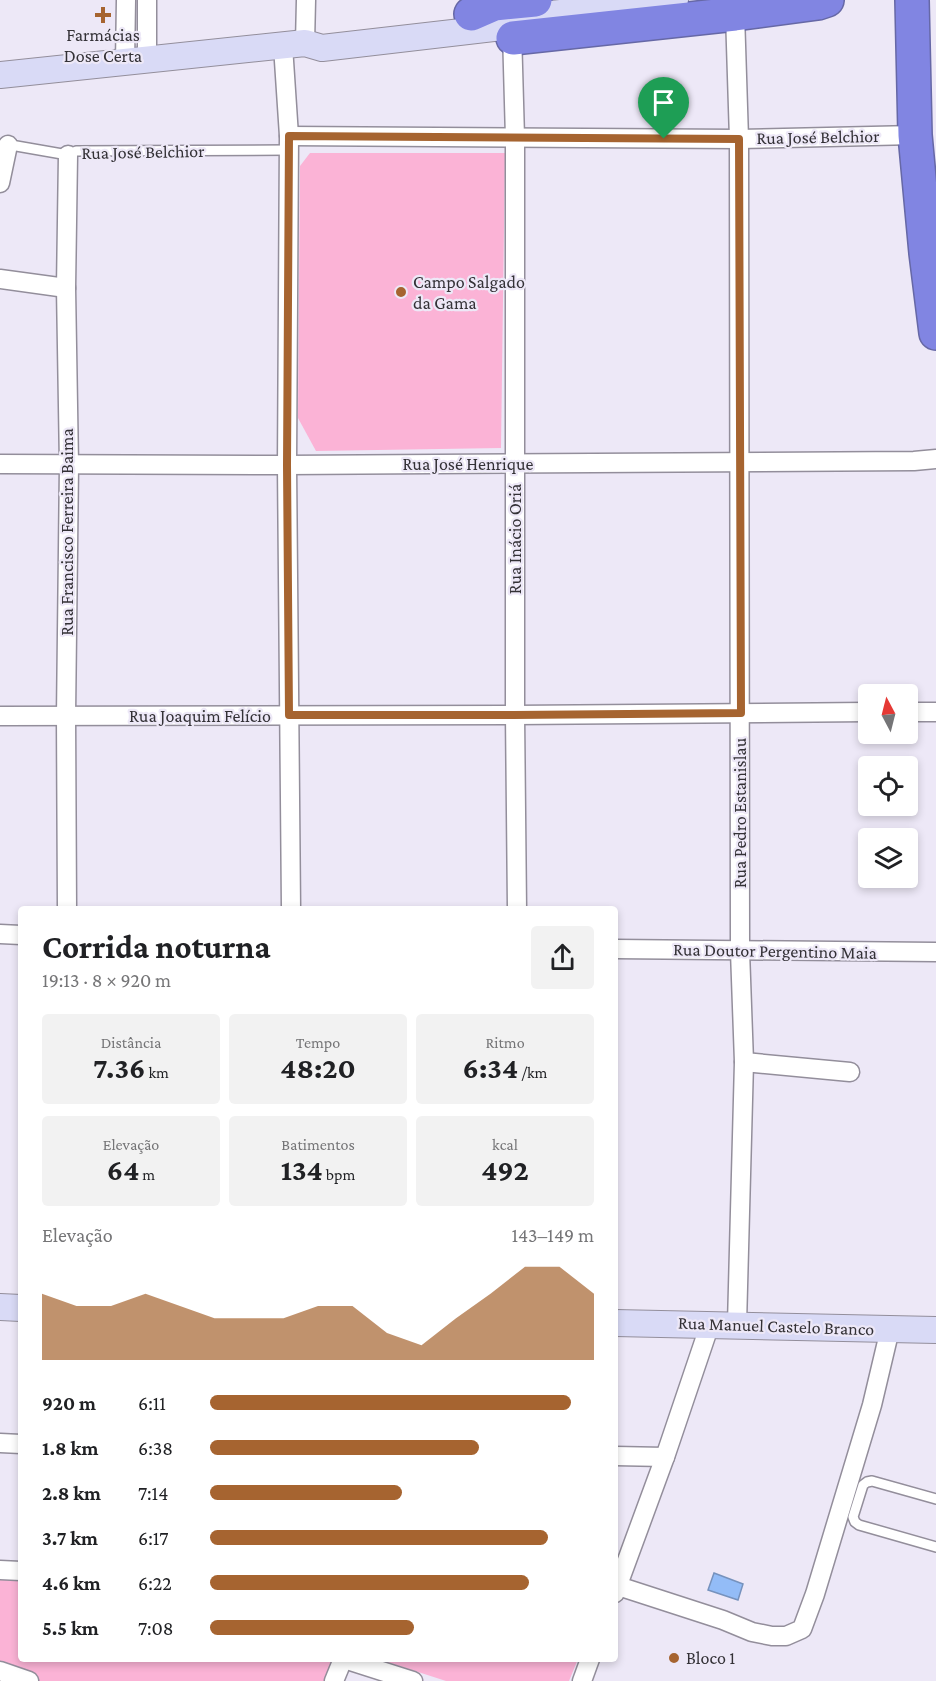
<!DOCTYPE html>
<html lang="pt">
<head>
<meta charset="utf-8">
<style>
  body { margin:0; font-family:"Crimson Pro",serif; background:#f2f2f2; color:#202124; height:100vh; display:flex; flex-direction:column; font-size:22px; white-space:nowrap }
  * { box-sizing:border-box; margin:0 }
  p { font-size:20px; color:#757577 }
  .icon { flex:none; width:33px; height:33px; fill:none; stroke:currentColor; stroke-width:2; stroke-linecap:round; stroke-linejoin:round }
  .map { position:relative; flex:1; overflow:hidden }
  .panel { position:absolute; left:18px; top:906px; width:600px; height:756px; display:flex; flex-direction:column; background:#fff; border-radius:6px; box-shadow:0 3px 9px #0003 }
  .panel>* { flex:none }
  .needle { width:39px; rotate:353deg }
  .buttons { position:absolute; left:858px; top:684px; display:grid; gap:12px }
  .buttons a { display:grid; place-items:center; width:60px; height:60px; border-radius:6px; background:#fff; box-shadow:0 3px 9px #0003; font-size:30px }
  .pin { position:absolute; display:grid; place-items:center; width:51px; height:51px; color:#fff; margin:-62px -26px; border-radius:50% 50% 50% 0; rotate:-45deg; box-shadow:0 0 6px #0007 }
  .pin .icon { rotate:45deg }
  .round { display:grid; place-items:center; flex:none; width:63px; height:63px; border-radius:6px; background:#f2f2f2 }
  .summary { display:flex; align-items:center; justify-content:space-between; height:102px; padding:0 24px }
  h1 { font-size:33px; font-weight:700; line-height:45px }
  .metrics { display:grid; grid-template-columns:repeat(3,1fr); gap:9px; height:102px; padding:6px 24px }
  .metrics div { display:grid; align-content:center; border-radius:6px; background:#f2f2f2; text-align:center }
  .metrics b { font-size:30px; font-weight:700 }
  .metrics small { font-size:16px; font-weight:400 }
  .metrics p { font-size:16px }
  .chart { height:168px; padding:12px 24px }
  .chart p { display:flex; justify-content:space-between }
  .chart svg { width:100%; height:108px; margin-top:6px; fill:#a66430; opacity:.7 }
  ul { padding:0 24px; list-style:none; font-size:20px }
  li { display:grid; grid-template-columns:96px 72px 1fr; align-items:center; height:45px }
  li i { height:15px; border-radius:8px; background:#a66430 }
  .map>svg:first-child { display:block }
  .green { fill:#fbb3d6 }
  .water { fill:#93bcf7; stroke:#7692bd; stroke-width:1.5 }
  .lines { fill:none; stroke-linecap:round; stroke-linejoin:round }
  .lane-casing { stroke:#938e9b; stroke-width:12 }
  .street-casing { stroke:#938e9b; stroke-width:21 }
  .secondary-casing { stroke:#938e9b; stroke-width:28 }
  .highway-casing { stroke:#6668a6; stroke-width:36 }
  .lane { stroke:#fff; stroke-width:9 }
  .street { stroke:#fff; stroke-width:18 }
  .secondary { stroke:#d9daf6; stroke-width:26 }
  .highway { stroke:#8185e2; stroke-width:33 }
  .route-casing { stroke:#fff; stroke-width:12 }
  .route { stroke:#a66430; stroke-width:8 }
  .poi-dot { fill:#a66430; stroke:#ede8f7; stroke-width:2 }
  .labels { text-anchor:middle; stroke-width:4.5; stroke-linejoin:round; paint-order:stroke }
  .poi-label { font-size:18px; fill:#333136; stroke:#ede8f7; text-anchor:start }
  .street-label { font-size:18px; fill:#333136; stroke:#ede8f7 }
</style>
</head>
<body>
<div class="map">
<svg width="936" height="1681" viewBox="0 0 936 1681">
  <rect width="100%" height="100%" fill="#ede8f7"/>
  <g class="green">
    <path d="M 310,153 L 505,153 L 501,448 L 316,451 L 298,418 L 300,166 Z"/>
    <path d="M 0,1573 L 21,1574 L 21,1659 L 342,1659 L 333,1681 L 37,1681 L 0,1668 Z"/>
    <path d="M 378,1659 L 578,1659 L 569,1681 L 446,1681 Z"/>
  </g>
  <path class="water" d="M 714,1573 L 743,1584 L 738,1600 L 708,1590 Z"/>
  <g class="lines">
    <defs>
      <g id="lane">
        <path d="M 5,144 L 68,155 L 76,151 L 288,150"/>
        <path d="M 936,1499 L 872,1481 L 867,1482 L 863,1485 L 853,1517 L 855,1522 L 859,1525 L 936,1547"/>
      </g>
      <g id="street">
        <path d="M 147,0 L 147,61"/>
        <path d="M 735,14 L 739,139 L 740,951 L 744,1062 L 737,1324"/>
        <path d="M 512,32 L 515,138 L 515,715 L 517,909"/>
        <path d="M 305,43 L 306,0"/>
        <path d="M 283,46 L 289,136 L 287,465 L 291,909"/>
        <path d="M 125,63 L 126,0"/>
        <path d="M 289,136 L 739,139 L 915,135"/>
        <path d="M 0,183 L 8,145"/>
        <path d="M 0,279 L 66,288"/>
        <path d="M 0,464 L 287,465 L 914,461 L 936,459"/>
        <path d="M 908,712 L 936,712"/>
        <path d="M 0,716 L 515,715 L 868,712"/>
        <path d="M 67,909 L 66,716 L 69,465 L 66,288 L 68,155"/>
        <path d="M 0,934 L 21,935"/>
        <path d="M 615,949 L 936,952"/>
        <path d="M 744,1062 L 850,1072"/>
        <path d="M 0,1443 L 21,1444"/>
        <path d="M 615,1456 L 665,1457"/>
        <path d="M 0,1570 L 21,1571"/>
        <path d="M 615,1585 L 723,1620 L 752,1632 L 772,1636 L 786,1636 L 802,1629 L 815,1594 L 872,1405 L 890,1329"/>
        <path d="M 615,1593 L 665,1457 L 710,1324"/>
        <path d="M 344,1659 L 413,1681"/>
        <path d="M 0,1671 L 29,1681"/>
        <path d="M 334,1681 L 343,1659"/>
        <path d="M 582,1681 L 590,1659"/>
      </g>
      <g id="secondary">
        <path d="M 508,12 L 525,17 L 675,0"/>
        <path d="M 0,75 L 305,43 L 322,48 L 512,26 L 525,17"/>
        <path d="M 0,1307 L 21,1308"/>
        <path d="M 615,1323 L 936,1330"/>
      </g>
      <g id="highway">
        <path d="M 912,0 L 915,135 L 926,253 L 936,333"/>
        <path d="M 471,14 L 494,4 L 535,0"/>
        <path d="M 513,38 L 735,14 L 818,3 L 827,0"/>
      </g>
    </defs>
    <use href="#lane" class="lane-casing"/>
    <use href="#street" class="street-casing"/>
    <use href="#secondary" class="secondary-casing"/>
    <use href="#highway" class="highway-casing"/>
    <use href="#lane" class="lane"/>
    <use href="#street" class="street"/>
    <use href="#secondary" class="secondary"/>
    <use href="#highway" class="highway"/>
  </g>
  <g class="lines">
    <defs>
      <path id="route" d="M 289,136 L 739,139 L 741,713 L 514,715 L 289,715 L 287,465 Z"/>
    </defs>
    <use href="#route" class="route-casing"/>
    <use href="#route" class="route"/>
  </g>
  <g class="poi-dot">
    <path d="M100 6h6v6h6v6h-6v6h-6v-6h-6v-6h6z"/>
    <circle cx="401" cy="292" r="6"/>
    <circle cx="674" cy="1658" r="6"/>
  </g>
  <g class="labels">
    <g class="poi-label">
      <text x="103" y="41" text-anchor="middle">Farmácias<tspan x="103" dy="21">Dose Certa</tspan></text>
      <text x="413" y="288">Campo Salgado<tspan x="413" dy="21">da Gama</tspan></text>
      <text x="686" y="1664">Bloco 1</text>
    </g>
    <g class="street-label">
      <text transform="translate(818 137) rotate(-1)" y="6">Rua José Belchior</text>
      <text transform="translate(143 152) rotate(-1)" y="6">Rua José Belchior</text>
      <text x="468" y="470">Rua José Henrique</text>
      <text transform="translate(67 532) rotate(-90)" y="6">Rua Francisco Ferreira Baima</text>
      <text transform="translate(515 539) rotate(-90)" y="6">Rua Inácio Oriá</text>
      <text x="200" y="722">Rua Joaquim Felício</text>
      <text transform="translate(740 813) rotate(-90)" y="6">Rua Pedro Estanislau</text>
      <text transform="translate(775 951) rotate(1)" y="6">Rua Doutor Pergentino Maia</text>
      <text transform="translate(776 1326) rotate(2)" y="6">Rua Manuel Castelo Branco</text>
    </g>
  </g>
</svg>
<div class="buttons">
<a><svg class="needle" viewBox="-14 -14 28 28"><path d="M0-13l5 13h-10z" fill="#e53935"/><path d="M0 13l5-13h-10z" fill="#757577"/></svg></a>
<a><svg class="icon" aria-label="locate" viewBox="0 0 24 24"><circle cx="12" cy="12" r="6"/><path d="M12 2v4M12 18v4M2 12h4M18 12h4"/></svg></a>
<a><svg class="icon" aria-label="layers" viewBox="0 0 24 24"><path d="M12 4l9 5-9 5-9-5zM3 14l9 5 9-5"/></svg></a>
</div>
<div class="pin" style="left:664px;top:139px;background:#1e9e55"><svg class="icon" aria-label="arrive" viewBox="0 0 24 24"><path d="M6 21V4h12l-3 4 3 4H6"/></svg></div>
<section class="panel">
<div class="summary"><div><h1>Corrida noturna</h1><p>19:13 · 8 × 920 m</p></div><a class="round"><svg class="icon" aria-label="share" viewBox="0 0 24 24"><path d="M12 15V3M7 8l5-5 5 5M5 13v7h14v-7"/></svg></a></div>
<div class="metrics">
<div><p>Distância</p><b>7.36<small> km</small></b></div>
<div><p>Tempo</p><b>48:20</b></div>
<div><p>Ritmo</p><b>6:34<small> /km</small></b></div>
</div>
<div class="metrics">
<div><p>Elevação</p><b>64<small> m</small></b></div>
<div><p>Batimentos</p><b>134<small> bpm</small></b></div>
<div><p>kcal</p><b>492</b></div>
</div>
<div class="chart"><p><span>Elevação</span>143–149 m</p>
<svg viewBox="0 0 160 44" preserveAspectRatio="none"><path d="M0 44V17L10 22L20 22L30 17L40 22L50 27L60 27L70 27L80 22L90 22L100 33L110 38L120 27L130 17L140 6L150 6L160 17V44z"/></svg>
</div>
<ul>
<li><b>920 m</b>6:11<i style="width:94%"></i></li>
<li><b>1.8 km</b>6:38<i style="width:70%"></i></li>
<li><b>2.8 km</b>7:14<i style="width:50%"></i></li>
<li><b>3.7 km</b>6:17<i style="width:88%"></i></li>
<li><b>4.6 km</b>6:22<i style="width:83%"></i></li>
<li><b>5.5 km</b>7:08<i style="width:53%"></i></li>
</ul>
</section>
</div>
</body>
</html>
